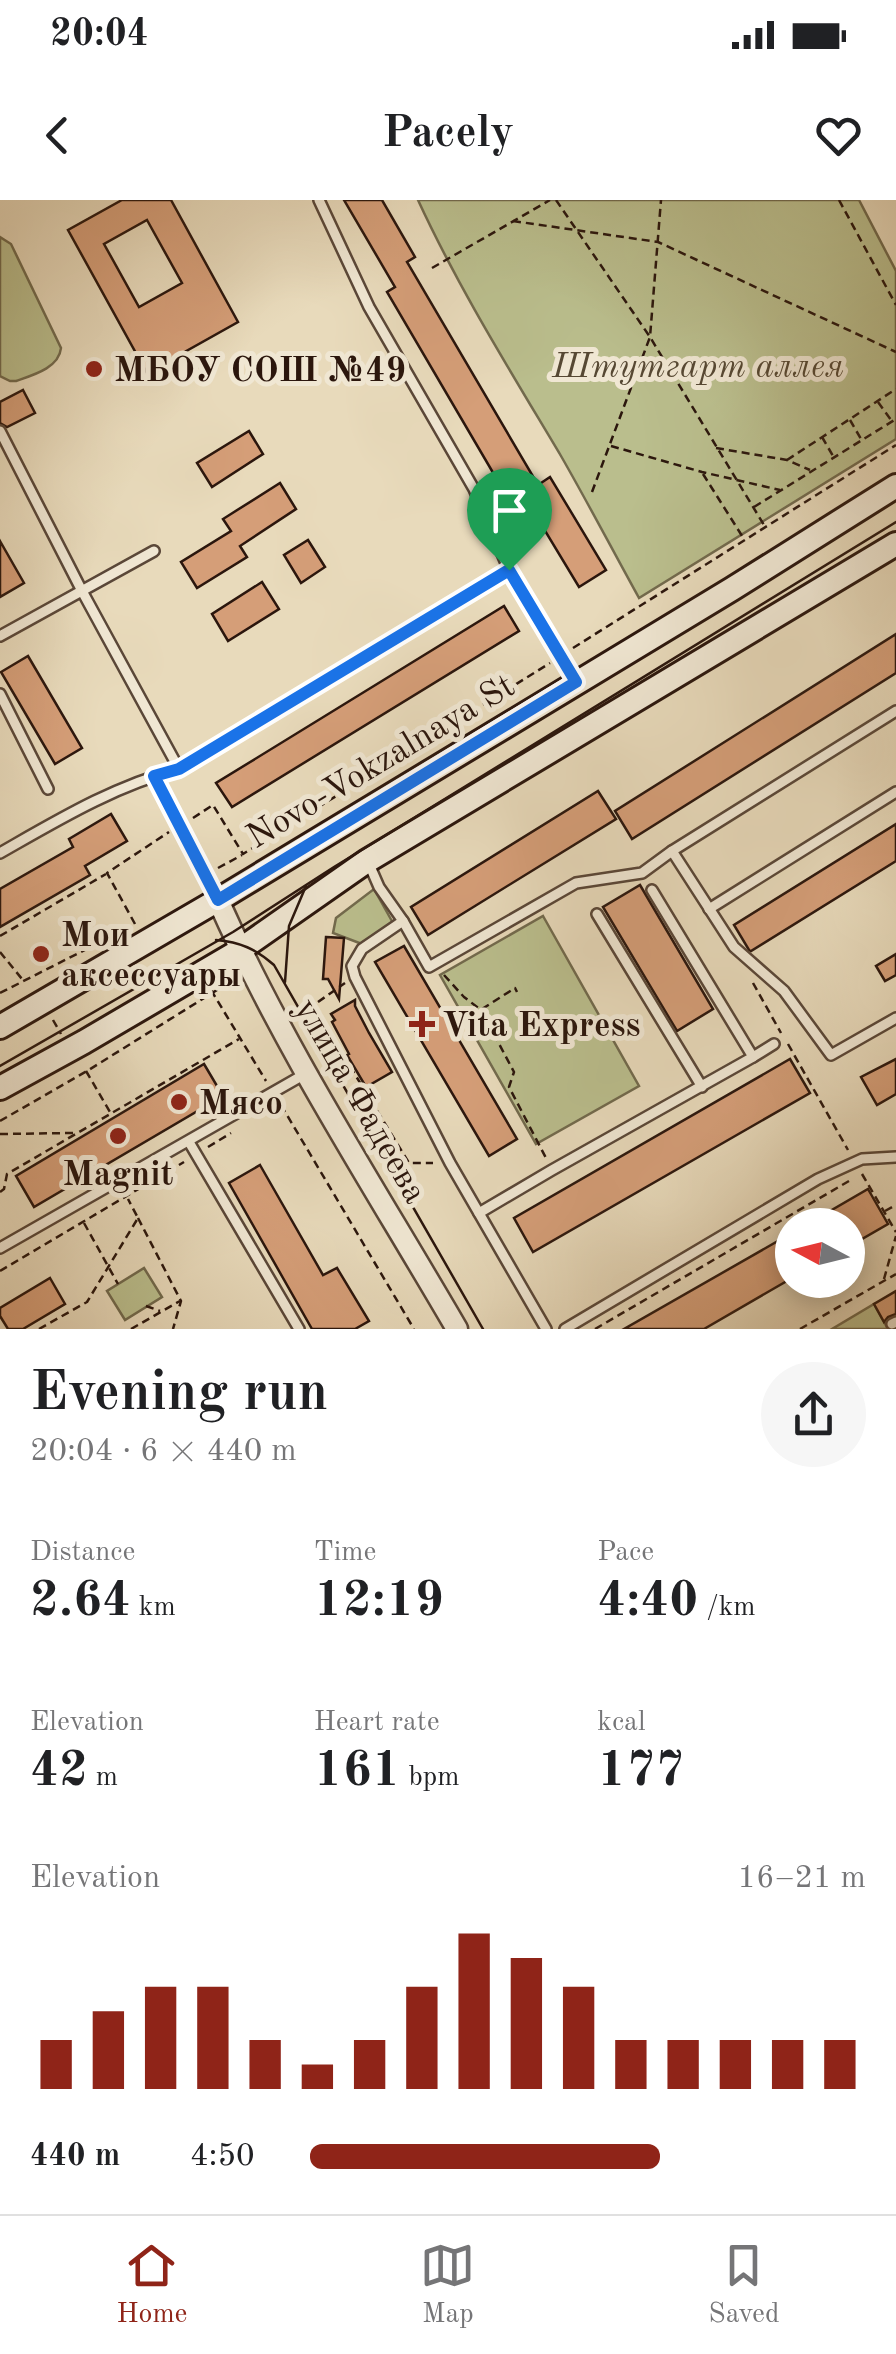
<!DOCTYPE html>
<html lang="en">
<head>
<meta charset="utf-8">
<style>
  body { margin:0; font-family:"Old Standard TT",serif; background:#f6f6f6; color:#202124; height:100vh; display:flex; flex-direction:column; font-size:38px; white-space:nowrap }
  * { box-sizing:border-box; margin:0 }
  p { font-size:32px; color:#757577 }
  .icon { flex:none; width:55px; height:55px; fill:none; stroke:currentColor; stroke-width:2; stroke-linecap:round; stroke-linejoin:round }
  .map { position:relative; height:1129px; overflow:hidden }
  .side { display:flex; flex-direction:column; background:#fff; flex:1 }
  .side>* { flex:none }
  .needle { width:65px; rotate:277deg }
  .tools { position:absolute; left:775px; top:1008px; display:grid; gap:20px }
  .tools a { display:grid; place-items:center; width:90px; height:90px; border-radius:50%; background:#fff; box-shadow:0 5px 25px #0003; font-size:50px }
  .pin { position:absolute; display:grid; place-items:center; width:85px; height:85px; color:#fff; margin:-102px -42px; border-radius:50% 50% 50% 0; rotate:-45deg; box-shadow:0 0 10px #0007 }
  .pin .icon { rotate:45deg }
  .round { display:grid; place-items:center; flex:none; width:105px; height:105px; border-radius:52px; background:#f6f6f6 }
  .overview { display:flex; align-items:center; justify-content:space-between; height:170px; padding:0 30px }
  h1 { font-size:55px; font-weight:700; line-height:75px }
  .figures { display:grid; grid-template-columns:repeat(3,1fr); gap:15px; height:170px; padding:10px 30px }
  .figures div { display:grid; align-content:center }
  .figures b { font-size:50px; font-weight:700 }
  .figures small { font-size:28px; font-weight:400 }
  .figures p { font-size:28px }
  .chart { height:280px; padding:20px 30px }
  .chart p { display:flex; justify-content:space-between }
  .chart svg { width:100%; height:180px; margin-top:10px; stroke:#8f2418; stroke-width:6 }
  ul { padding:0 30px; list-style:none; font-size:32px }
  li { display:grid; grid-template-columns:160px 120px 1fr; align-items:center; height:75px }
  li i { height:25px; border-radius:12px; background:#8f2418 }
  .status { display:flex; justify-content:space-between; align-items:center; height:70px; padding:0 50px; background:#fff; direction:ltr }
  .status svg { height:28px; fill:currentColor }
  header { display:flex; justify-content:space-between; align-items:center; height:130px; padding:0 30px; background:#fff; font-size:45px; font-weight:700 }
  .tabs { display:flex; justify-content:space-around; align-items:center; height:140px; border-top:2px solid #e0e0e0; background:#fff; font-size:28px; color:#757577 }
  .tabs a { display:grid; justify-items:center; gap:5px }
  .tabs .selected { color:#8f2418 }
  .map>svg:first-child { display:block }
  .green { fill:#babe8d; stroke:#726a4d; stroke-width:2.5 }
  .building { fill:#d59e78; stroke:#2b160d; stroke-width:2.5; fill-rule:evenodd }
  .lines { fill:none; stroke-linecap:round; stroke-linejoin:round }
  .service-casing { stroke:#5a4738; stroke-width:14 }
  .tertiary-casing { stroke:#5a4738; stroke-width:25 }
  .secondary-casing { stroke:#2b160d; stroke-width:28 }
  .path { stroke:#2b160d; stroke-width:2.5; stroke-dasharray:8 5; stroke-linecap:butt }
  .service { stroke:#f0e7d3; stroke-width:9 }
  .tertiary { stroke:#f0e7d3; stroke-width:20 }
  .secondary { stroke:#f0e7d3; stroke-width:22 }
  .tram { stroke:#2b160d; stroke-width:2.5 }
  .route-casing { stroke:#fff; stroke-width:20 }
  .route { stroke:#1a73e8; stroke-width:12 }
  .poi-dot { fill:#8f2418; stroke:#f0e7d3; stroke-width:4 }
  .labels { text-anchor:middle; stroke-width:10; stroke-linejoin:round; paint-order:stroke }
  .park-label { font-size:35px; font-style:italic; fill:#564833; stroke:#f0e7d3 }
  .poi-label { font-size:35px; font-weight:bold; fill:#2b160d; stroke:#f0e7d3; text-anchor:start }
  .street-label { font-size:35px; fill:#2b160d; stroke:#f0e7d3 }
</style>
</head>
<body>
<div class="status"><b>20:04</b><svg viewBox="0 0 49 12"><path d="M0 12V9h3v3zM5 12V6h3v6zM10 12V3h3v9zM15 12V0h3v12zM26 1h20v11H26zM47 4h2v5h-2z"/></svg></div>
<header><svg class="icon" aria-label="back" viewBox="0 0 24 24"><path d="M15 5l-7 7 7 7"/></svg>Pacely<svg class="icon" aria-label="heart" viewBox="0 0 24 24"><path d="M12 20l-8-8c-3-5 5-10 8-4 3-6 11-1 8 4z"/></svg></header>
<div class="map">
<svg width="896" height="1129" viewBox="0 0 896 1129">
  <rect width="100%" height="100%" fill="#e8dabb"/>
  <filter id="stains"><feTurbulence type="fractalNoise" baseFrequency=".002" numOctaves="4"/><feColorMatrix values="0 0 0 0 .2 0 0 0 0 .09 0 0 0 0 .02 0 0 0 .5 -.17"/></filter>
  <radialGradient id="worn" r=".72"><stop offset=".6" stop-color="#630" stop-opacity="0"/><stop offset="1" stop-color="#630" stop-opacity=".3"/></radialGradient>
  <g class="green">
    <path d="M 418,0 L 859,0 L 896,71 L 896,239 L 639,398 C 613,351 588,303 561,256 C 511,172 459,89 418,0 Z"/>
    <path d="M 0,37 L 11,44 L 61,148 C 59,168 33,175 16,181 L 10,181 L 0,176 Z"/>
    <path d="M 374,689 L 393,723 L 362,744 L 333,733 L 336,718 Z"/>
    <path d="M 543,716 L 639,886 L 536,944 L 440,775 Z"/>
    <path d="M 144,1068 L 162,1097 L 125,1120 L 107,1091 Z"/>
    <path d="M 874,1104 L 888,1129 L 832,1129 Z"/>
  </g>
  <g class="building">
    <path d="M 122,0 L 171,0 L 238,122 L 147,173 L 68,30 ZM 147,20 L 182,83 L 139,107 L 104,44 Z"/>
    <path d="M 344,0 L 382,0 L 415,57 L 407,62 L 538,285 L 550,277 L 606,370 L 579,387 L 515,281 L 502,288 L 387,92 L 395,87 Z"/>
    <path d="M 23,190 L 35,213 L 7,227 L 0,223 L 0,202 Z"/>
    <path d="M 249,231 L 263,254 L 212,287 L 197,263 Z"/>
    <path d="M 280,283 L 296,309 L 240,346 L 247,357 L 197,388 L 181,362 L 231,331 L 223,319 Z"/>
    <path d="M 308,340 L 325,367 L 301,383 L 284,355 Z"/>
    <path d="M 0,341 L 24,383 L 0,397 Z"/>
    <path d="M 262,382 L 279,409 L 228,441 L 212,414 Z"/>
    <path d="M 504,406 L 519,431 L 232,607 L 216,583 Z"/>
    <path d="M 896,434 L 896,473 L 632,639 L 615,611 Z"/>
    <path d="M 28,456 L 82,548 L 55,564 L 1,472 Z"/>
    <path d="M 598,591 L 616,619 L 428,735 L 411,707 Z"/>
    <path d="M 111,614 L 127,641 L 85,666 L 90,675 L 0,727 L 0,689 L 73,647 L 69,639 Z"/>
    <path d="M 896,624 L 896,661 L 751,751 L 749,750 L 734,725 Z"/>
    <path d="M 640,685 L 713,809 L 677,831 L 603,707 Z"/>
    <path d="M 326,737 L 344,738 L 339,799 L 328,779 L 323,779 Z"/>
    <path d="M 404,746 L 517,939 L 489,956 L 375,762 Z"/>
    <path d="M 896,754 L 896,775 L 885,781 L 876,766 Z"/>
    <path d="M 355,800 L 355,806 L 369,833 L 392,872 L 366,887 L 347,855 L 349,854 L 332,822 L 335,820 L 331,814 Z"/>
    <path d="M 790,859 L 810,893 L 533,1052 L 514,1018 Z"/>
    <path d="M 896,859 L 896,894 L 877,905 L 861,877 Z"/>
    <path d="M 204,864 L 223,896 L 34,1007 L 16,976 Z"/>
    <path d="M 260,965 L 323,1075 L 337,1068 L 369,1121 L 355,1129 L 312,1129 L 229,983 Z"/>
    <path d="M 868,989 L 888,1024 L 848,1047 L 848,1025 L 806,1025 Z"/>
    <path d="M 792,1033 L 792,1078 L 704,1129 L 624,1129 Z"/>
    <path d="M 50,1078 L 65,1104 L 23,1129 L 8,1129 L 0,1116 L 0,1108 Z"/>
    <path d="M 896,1091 L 896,1114 L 888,1117 L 884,1122 L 874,1104 Z"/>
  </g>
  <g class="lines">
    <defs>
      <g id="service">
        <path d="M 319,0 L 369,107 L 474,289 L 509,370 L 575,482"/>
        <path d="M 0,231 L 82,391 L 179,569"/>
        <path d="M 0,436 L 154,351"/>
        <path d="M 0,494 L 48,589"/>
        <path d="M 154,576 L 217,697"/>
        <path d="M 672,651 L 734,747 L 784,791 L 831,855 L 896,818"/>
        <path d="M 0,653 C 58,620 114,586 179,569 L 509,370"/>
        <path d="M 369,664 L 379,687 L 403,721 L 429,767 L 576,683 L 642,673 L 672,651 L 896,511"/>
        <path d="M 709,709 L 896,592"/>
        <path d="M 597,714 L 702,887"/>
        <path d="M 403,721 L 362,749 L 352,766 L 355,777 L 450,963 L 546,1129"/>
        <path d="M 753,857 L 774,844"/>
        <path d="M 189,942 L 299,1129"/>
        <path d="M 479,1013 L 552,970 L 753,857 L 652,690"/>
        <path d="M 0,1048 L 305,874"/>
        <path d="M 892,1124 L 896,1122"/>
        <path d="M 565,1129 L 818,979 L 862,959 L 896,957"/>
      </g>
      <path id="tertiary" d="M 218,700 C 284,849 375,988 457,1129"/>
      <g id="secondary">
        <path d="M 0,827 L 218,700 L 732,389 L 896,286"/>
        <path d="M 0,888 L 84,842 L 234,754 L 367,661 L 896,344"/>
      </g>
    </defs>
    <use href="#service" class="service-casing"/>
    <use href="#tertiary" class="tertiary-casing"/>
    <use href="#secondary" class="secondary-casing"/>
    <g class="path">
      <path d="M 556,0 L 650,137 L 764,325"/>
      <path d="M 839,0 L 896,105"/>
      <path d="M 513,21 L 658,42 L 896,152"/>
      <path d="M 432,68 L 550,0"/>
      <path d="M 878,202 L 891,220"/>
      <path d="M 850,220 L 861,239"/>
      <path d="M 822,237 L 833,256"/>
      <path d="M 611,246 L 702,272 L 780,290"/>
      <path d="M 716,248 L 787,260 L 810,270"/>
      <path d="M 787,260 L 896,189"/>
      <path d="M 703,274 L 744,339"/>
      <path d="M 592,292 L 650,137 L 661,0"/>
      <path d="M 754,307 L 896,219"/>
      <path d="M 573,448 L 896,245"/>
      <path d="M 193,618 L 213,605 L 243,654 L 550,463"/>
      <path d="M 218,668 L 242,655"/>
      <path d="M 135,724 L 107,673 L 169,632"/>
      <path d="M 0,736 L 106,674"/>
      <path d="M 0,752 L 22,779"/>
      <path d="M 444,775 L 464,797 L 481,810 L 514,872 L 509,887 L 546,958"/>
      <path d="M 753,783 L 781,833"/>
      <path d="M 211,790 L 266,881"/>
      <path d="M 0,793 L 128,728"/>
      <path d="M 318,802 L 345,783"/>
      <path d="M 482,809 L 515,788 L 517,792"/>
      <path d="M 53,820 L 61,834"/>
      <path d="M 323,822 L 409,963 L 433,963"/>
      <path d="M 788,844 L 848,950"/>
      <path d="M 86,871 L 110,912"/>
      <path d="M 281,905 L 414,1129"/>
      <path d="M 0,921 L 87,871 L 233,780"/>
      <path d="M 0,934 L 73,933"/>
      <path d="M 208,947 L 231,933"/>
      <path d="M 862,974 L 896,1032"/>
      <path d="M 0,992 L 4,989 L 7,974 L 239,839"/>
      <path d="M 885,1011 L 896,1005"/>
      <path d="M 138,1018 L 181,1101 L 173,1129"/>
      <path d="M 84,1023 L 118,1084"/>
      <path d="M 0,1071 L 184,962"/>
      <path d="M 884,1079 L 896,1036"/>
      <path d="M 146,1106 L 160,1111"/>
      <path d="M 39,1129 L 87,1102 L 138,1018 L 128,999"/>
      <path d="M 131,1129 L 180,1101"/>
      <path d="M 595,1129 L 849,981"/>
      <path d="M 800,1129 L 896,1074"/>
    </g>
    <use href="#service" class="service"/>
    <use href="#tertiary" class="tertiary"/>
    <use href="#secondary" class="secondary"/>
    <g class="tram">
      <path d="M 216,740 C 240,742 256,749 274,765 L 483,1129"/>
      <path d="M 285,782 L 289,726 L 306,686"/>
      <path d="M 0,866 L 233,732 L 334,667 L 896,322"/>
    </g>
  </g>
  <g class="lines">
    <defs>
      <path id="route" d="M 509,370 L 576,482 L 218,700 L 154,576 L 179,569 Z"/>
    </defs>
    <use href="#route" class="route-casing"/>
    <use href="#route" class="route"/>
  </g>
  <g class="poi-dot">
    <circle cx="94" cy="169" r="10"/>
    <circle cx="41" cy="754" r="10"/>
    <path d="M417 809h10v10h10v10h-10v10h-10v-10h-10v-10h10z"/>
    <circle cx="179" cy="902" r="10"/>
    <circle cx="118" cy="936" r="10"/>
  </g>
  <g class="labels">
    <g class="park-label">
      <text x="698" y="177">Штутгарт аллея</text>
    </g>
    <g class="poi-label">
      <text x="114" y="181">МБОУ СОШ №49</text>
      <text x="61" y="746">Мои<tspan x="61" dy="40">аксессуары</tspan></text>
      <text x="442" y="836">Vita Express</text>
      <text x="199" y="914">Мясо</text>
      <text x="118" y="985" text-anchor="middle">Magnit</text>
    </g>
    <g class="street-label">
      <text transform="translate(380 560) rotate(-31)" y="12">Novo-Vokzalnaya St</text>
      <text transform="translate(362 900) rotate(60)" y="12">улица Фадеева</text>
    </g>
  </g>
  <rect width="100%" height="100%" filter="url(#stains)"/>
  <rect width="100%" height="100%" fill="url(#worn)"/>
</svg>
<div class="tools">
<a><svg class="needle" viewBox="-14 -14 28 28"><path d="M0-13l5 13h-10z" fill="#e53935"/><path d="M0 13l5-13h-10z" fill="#757577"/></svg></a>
</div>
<div class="pin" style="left:509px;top:370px;background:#1e9e55"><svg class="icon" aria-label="arrive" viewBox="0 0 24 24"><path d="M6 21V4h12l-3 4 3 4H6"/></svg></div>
</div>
<section class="side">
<div class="overview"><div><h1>Evening run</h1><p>20:04 · 6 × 440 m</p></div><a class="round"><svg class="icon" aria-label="share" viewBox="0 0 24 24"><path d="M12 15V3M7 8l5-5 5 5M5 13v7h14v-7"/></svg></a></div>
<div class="figures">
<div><p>Distance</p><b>2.64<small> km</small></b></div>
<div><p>Time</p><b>12:19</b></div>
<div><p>Pace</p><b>4:40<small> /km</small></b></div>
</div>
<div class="figures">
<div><p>Elevation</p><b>42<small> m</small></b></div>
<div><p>Heart rate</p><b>161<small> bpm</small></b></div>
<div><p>kcal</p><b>177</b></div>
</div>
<div class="chart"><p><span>Elevation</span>16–21 m</p>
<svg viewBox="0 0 160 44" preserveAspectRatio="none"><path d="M5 44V32M15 44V25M25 44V19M35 44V19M45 44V32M55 44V38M65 44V32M75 44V19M85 44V6M95 44V12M105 44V19M115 44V32M125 44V32M135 44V32M145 44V32M155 44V32"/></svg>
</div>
<ul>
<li><b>440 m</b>4:50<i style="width:63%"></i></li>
</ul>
</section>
<nav class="tabs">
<a class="selected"><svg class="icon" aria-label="home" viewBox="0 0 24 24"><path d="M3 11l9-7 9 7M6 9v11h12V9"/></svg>Home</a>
<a><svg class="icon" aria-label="map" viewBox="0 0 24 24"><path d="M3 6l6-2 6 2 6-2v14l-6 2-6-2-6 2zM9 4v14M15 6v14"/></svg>Map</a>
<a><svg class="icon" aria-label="saved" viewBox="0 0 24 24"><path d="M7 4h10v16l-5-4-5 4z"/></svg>Saved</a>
</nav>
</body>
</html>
